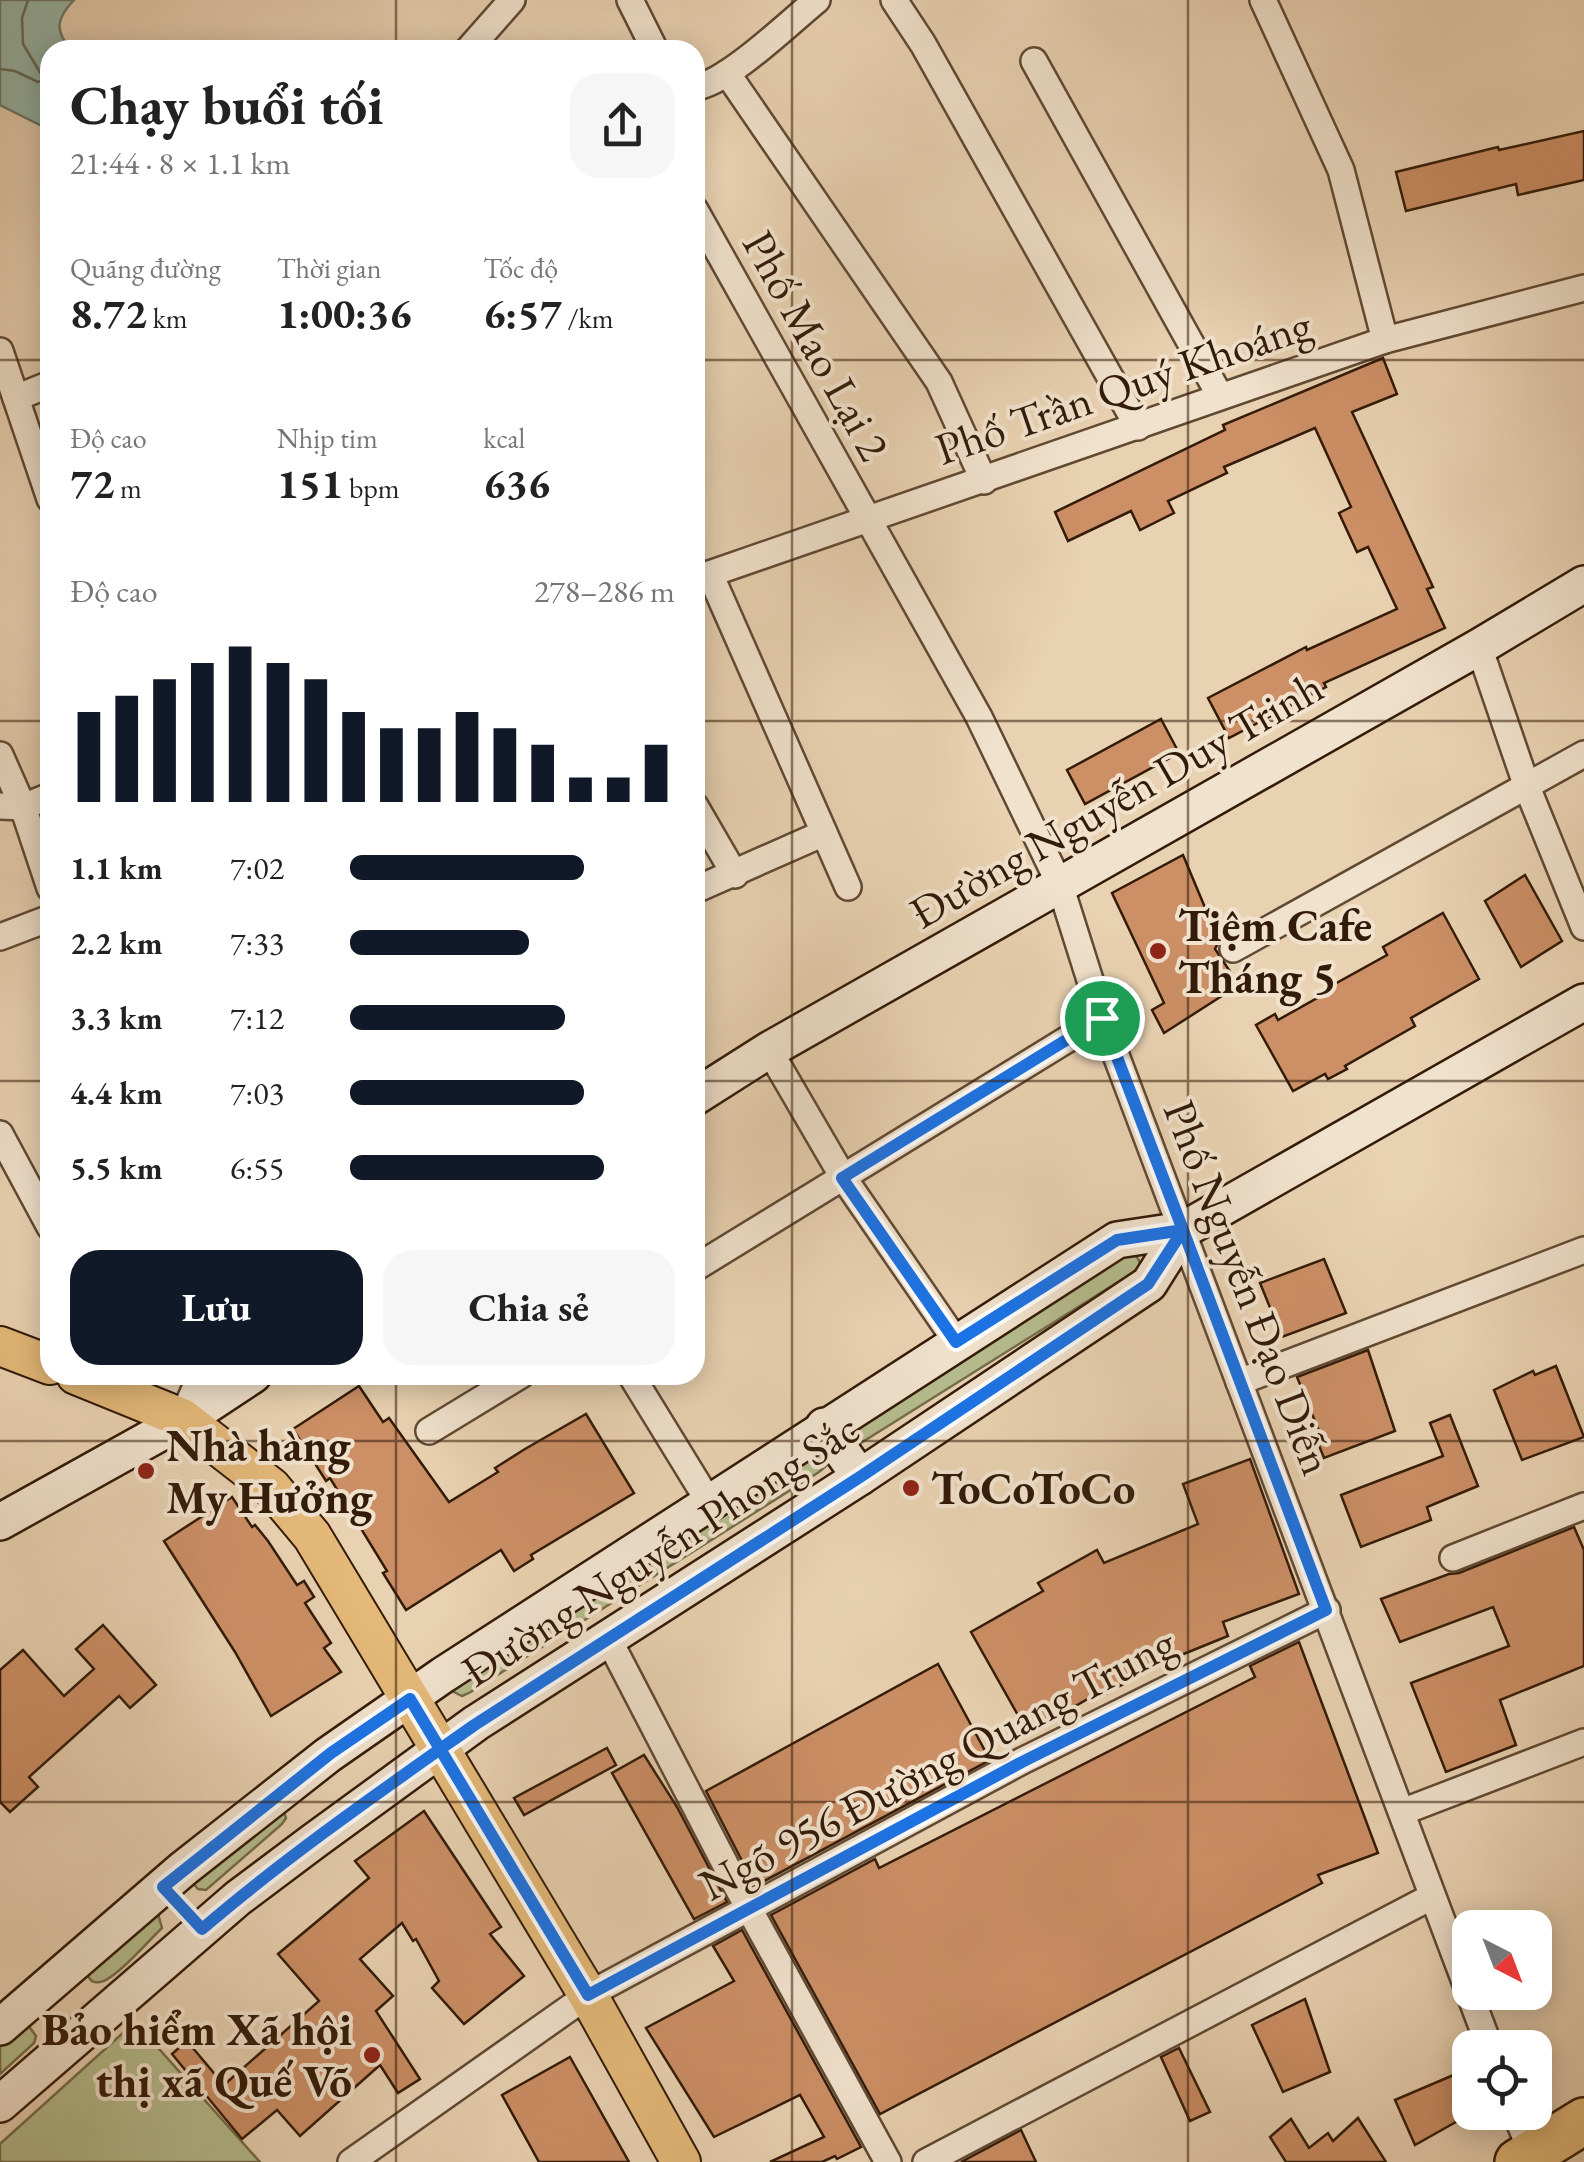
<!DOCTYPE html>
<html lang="vi">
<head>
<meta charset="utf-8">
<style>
  body { margin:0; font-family:"EB Garamond",serif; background:#f6f6f6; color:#222; height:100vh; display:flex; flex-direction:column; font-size:38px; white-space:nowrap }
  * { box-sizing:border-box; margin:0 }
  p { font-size:32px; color:#767676 }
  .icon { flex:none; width:55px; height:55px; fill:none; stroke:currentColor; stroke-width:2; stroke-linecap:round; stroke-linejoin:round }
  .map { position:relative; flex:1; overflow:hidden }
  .sheet { position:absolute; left:40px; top:40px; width:665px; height:1345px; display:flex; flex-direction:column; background:#fff; border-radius:30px; box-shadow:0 5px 25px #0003 }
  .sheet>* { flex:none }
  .needle { width:65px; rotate:138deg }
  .fabs { position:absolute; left:1452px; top:1910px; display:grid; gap:20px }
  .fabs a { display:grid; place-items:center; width:100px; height:100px; border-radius:20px; background:#fff; box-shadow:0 5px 25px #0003; font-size:50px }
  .pin { position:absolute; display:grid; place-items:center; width:85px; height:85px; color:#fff; margin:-42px; border:5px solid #fff; border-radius:50%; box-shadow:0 2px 10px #0007 }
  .round { display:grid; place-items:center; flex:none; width:105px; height:105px; border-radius:30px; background:#f6f6f6 }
  .overview { display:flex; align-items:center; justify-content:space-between; height:170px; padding:0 30px }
  h1 { font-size:55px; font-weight:700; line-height:75px }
  .figures { display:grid; grid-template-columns:repeat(3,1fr); gap:15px; height:170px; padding:10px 30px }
  .figures div { display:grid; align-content:center }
  .figures b { font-size:42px; font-weight:700 }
  .figures small { font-size:28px; font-weight:400 }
  .figures p { font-size:28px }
  .chart { height:280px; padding:20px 30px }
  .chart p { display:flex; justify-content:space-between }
  .chart svg { width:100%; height:180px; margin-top:10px; stroke:#111827; stroke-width:6 }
  .button { display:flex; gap:20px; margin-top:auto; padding:20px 30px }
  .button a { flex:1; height:115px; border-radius:30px; background:#111827; color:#fff; font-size:40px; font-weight:700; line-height:115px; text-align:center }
  .button a+a { background:#f6f6f6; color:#222 }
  ul { padding:0 30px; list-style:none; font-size:32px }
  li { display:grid; grid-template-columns:160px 120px 1fr; align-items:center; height:75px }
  li i { height:25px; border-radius:12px; background:#111827 }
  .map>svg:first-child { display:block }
  .green { fill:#b5bc8d; stroke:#746c4b; stroke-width:2.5 }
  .water { fill:#97b8aa; stroke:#6f796a; stroke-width:2.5 }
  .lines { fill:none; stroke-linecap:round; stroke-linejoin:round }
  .shore { stroke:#656a5a; stroke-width:2.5 }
  .building { fill:#cc8f66; stroke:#331b09; stroke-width:2.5 }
  .street-casing { stroke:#604933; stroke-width:30 }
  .secondary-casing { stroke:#331b09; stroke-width:40 }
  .primary-casing { stroke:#331b09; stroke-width:42 }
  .highway-casing { stroke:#331b09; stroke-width:50 }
  .street { stroke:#f1e2cd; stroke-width:25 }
  .secondary { stroke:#f1e2cd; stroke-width:35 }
  .primary { stroke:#e4b979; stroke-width:38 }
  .highway { stroke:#e4b979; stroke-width:45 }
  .route-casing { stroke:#fff; stroke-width:20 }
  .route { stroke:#1a73e8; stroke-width:12 }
  .grid { fill:none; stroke:#331b09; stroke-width:2.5; stroke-opacity:0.55 }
  .poi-dot { fill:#8f2418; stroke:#f1e2cd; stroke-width:4 }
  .labels { text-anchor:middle; stroke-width:8; stroke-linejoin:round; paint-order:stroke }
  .street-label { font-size:45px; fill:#331b09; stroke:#f1e2cd }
  .poi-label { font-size:45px; font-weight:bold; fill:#331b09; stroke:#f1e2cd; text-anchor:start }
</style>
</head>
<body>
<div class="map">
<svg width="1584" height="2162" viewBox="0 0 1584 2162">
  <rect width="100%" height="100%" fill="#e9d2b2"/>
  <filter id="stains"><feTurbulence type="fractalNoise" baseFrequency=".002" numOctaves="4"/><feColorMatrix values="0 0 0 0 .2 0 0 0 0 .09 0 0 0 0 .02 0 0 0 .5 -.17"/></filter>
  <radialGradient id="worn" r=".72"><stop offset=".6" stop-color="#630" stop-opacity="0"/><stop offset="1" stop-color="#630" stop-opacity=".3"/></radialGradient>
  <g class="green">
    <path d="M 1127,1251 C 1135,1255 1140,1257 1140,1267 L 1134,1272 L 856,1446 L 846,1429 Z"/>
    <path d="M 824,1445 L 832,1461 L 819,1472 L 469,1693 L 462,1696 L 452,1691 L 451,1685 Z"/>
    <path d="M 283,1809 L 286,1818 L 282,1824 L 206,1890 L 198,1889 L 192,1882 Z"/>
    <path d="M 151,1913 L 158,1914 L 162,1928 C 149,1940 115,1980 100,1982 C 91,1983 92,1981 87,1975 Z"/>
    <path d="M 135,2022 L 260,2162 L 0,2162 L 0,2144 Z"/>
    <path d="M 28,2025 L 36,2036 L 34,2043 L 0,2074 L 0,2042 Z"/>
  </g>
  <path class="water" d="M 0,0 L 74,0 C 56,19 54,31 72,50 L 50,50 L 50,130 L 0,105 Z"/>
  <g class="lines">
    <path class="shore" d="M 0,69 L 15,71 L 38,82 L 44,79 L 23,44 L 22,18 L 28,0"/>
  </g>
  <g class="building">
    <path d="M 1584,131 L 1584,180 L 1518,195 L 1516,184 L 1406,211 L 1396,172 L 1498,147 L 1499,150 Z"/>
    <path d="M 1383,358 L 1397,394 L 1352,412 L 1433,587 L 1427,589 L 1445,628 L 1324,683 L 1326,687 L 1229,738 L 1208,698 L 1306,647 L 1307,650 L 1397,609 L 1368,547 L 1357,552 L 1339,513 L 1351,507 L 1315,428 L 1224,467 L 1227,473 L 1168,501 L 1174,513 L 1140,530 L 1131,511 L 1068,541 L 1055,512 L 1225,430 L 1223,425 Z"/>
    <path d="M 1161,719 L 1179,753 L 1085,804 L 1067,770 Z"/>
    <path d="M 1183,855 L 1219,941 L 1215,949 L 1239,985 L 1164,1033 L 1152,1010 L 1164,1003 L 1112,893 Z"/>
    <path d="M 1525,875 L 1562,941 L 1521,967 L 1485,901 Z"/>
    <path d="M 1443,913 L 1479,979 L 1411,1018 L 1415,1026 L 1345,1066 L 1347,1069 L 1328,1079 L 1325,1074 L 1293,1091 L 1256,1025 L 1275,1014 L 1278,1020 L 1326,993 L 1324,990 L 1387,955 L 1383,947 Z"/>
    <path d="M 1324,1259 L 1346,1313 L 1282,1337 L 1260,1283 Z"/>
    <path d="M 1368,1350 L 1395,1431 L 1324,1458 L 1316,1438 L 1321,1436 L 1297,1377 Z"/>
    <path d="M 1556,1366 L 1584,1437 L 1522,1460 L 1494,1390 L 1533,1371 L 1535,1375 Z"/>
    <path d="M 359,1386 L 383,1422 L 389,1418 L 449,1502 L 498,1472 L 495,1468 L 525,1449 L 586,1414 L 634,1493 L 531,1555 L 533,1559 L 514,1571 L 501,1550 L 406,1610 L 383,1573 L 387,1571 L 330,1478 L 326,1481 L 293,1429 Z"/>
    <path d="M 1450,1415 L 1478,1486 L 1427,1507 L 1431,1520 L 1361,1547 L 1341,1495 L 1443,1456 L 1430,1423 Z"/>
    <path d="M 1250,1459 L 1299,1594 L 1223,1622 L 1228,1636 L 1159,1664 L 1102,1696 L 1100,1692 L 1028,1733 L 971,1632 L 1043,1591 L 1038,1583 L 1097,1550 L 1104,1563 L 1198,1524 L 1183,1484 Z"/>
    <path d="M 232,1497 L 252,1527 L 255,1525 L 268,1541 L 297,1585 L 304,1581 L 314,1597 L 305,1603 L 331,1643 L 324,1648 L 341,1672 L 271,1716 L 235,1652 L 164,1541 Z"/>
    <path d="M 1574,1527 L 1584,1550 L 1584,1666 L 1500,1700 L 1516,1745 L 1446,1772 L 1411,1683 L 1509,1646 L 1493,1607 L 1400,1642 L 1381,1599 L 1449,1574 L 1459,1573 Z"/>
    <path d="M 103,1625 L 156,1685 L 130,1708 L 119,1696 L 29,1777 L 38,1787 L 10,1812 L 0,1802 L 0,1670 L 23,1650 L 64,1696 L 94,1669 L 76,1649 Z"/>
    <path d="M 1299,1642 L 1378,1853 L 1318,1875 L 1322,1883 L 880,2114 L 771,1915 L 875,1859 L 879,1868 L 1255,1677 L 1250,1666 Z"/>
    <path d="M 938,1664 L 990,1760 L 755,1886 L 706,1791 Z"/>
    <path d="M 607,1748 L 616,1765 L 524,1815 L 514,1798 Z"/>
    <path d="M 644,1755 L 677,1807 L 727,1902 L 694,1919 L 612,1773 Z"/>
    <path d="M 424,1811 L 501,1927 L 490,1934 L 524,1976 L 464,2024 L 432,1988 L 439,1981 L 416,1939 L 413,1941 L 402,1923 L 360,1959 L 393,1996 L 376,2011 L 420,2079 L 398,2093 L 380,2065 L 300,2136 L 277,2110 L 242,2139 L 172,2054 L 187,2041 L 224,2085 L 319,2001 L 278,1954 L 369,1878 L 355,1861 Z"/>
    <path d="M 742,1930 L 861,2147 L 837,2159 L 835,2156 L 822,2162 L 770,2162 L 824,2137 L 800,2095 L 714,2137 L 646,2028 L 734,1981 L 713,1946 Z"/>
    <path d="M 1305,1999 L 1330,2072 L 1283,2092 L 1252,2025 Z"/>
    <path d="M 1179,2048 L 1210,2112 L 1190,2121 L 1161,2057 Z"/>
    <path d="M 570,2057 L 629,2162 L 539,2162 L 502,2095 Z"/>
    <path d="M 1470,2068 L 1470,2114 L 1415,2145 L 1395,2100 Z"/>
    <path d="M 1358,2118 L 1386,2162 L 1286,2162 L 1270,2137 L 1291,2119 L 1309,2148 L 1328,2133 L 1333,2141 Z"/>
    <path d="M 1021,2130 L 1036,2162 L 961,2162 Z"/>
  </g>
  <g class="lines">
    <defs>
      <g id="street">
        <path d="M 630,0 L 655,50"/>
        <path d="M 894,0 L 923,44 L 1138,427"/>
        <path d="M 1263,0 L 1341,170 L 1385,340"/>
        <path d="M 468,50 L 512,0"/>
        <path d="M 1034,61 L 1220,396"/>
        <path d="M 727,73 L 939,382 L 984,481"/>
        <path d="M 695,87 C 725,85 791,21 817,0"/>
        <path d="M 695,210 L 979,717 L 1060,885 L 1102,1018 L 1490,2048"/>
        <path d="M 0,351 L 50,499"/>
        <path d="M 16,398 L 50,384"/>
        <path d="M 710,574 L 848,887"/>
        <path d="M 695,579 L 1385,340 L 1584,288"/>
        <path d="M 1479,647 L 1527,787 L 1584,927"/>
        <path d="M 0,755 L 23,807 L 50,888"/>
        <path d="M 0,806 L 23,807 L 50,796"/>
        <path d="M 695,806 L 735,875"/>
        <path d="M 695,890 L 824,833"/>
        <path d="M 0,937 L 50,918"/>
        <path d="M 1233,949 L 1584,754"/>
        <path d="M 769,1050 L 843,1177 L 956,1341"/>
        <path d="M 0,1134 L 50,1227"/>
        <path d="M 695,1268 L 1102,1018"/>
        <path d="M 631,1375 L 709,1502"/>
        <path d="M 1239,1382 L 1584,1250"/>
        <path d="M 182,1418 L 201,1375"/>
        <path d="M 429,1431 L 521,1375"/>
        <path d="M 1453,1558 L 1584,1506"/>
        <path d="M 609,1640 L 736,1885 L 888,2162"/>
        <path d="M 1402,1812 L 1584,1742"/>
        <path d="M 1515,2112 L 1532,2153"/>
        <path d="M 351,2162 L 588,1995 L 1022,1761 L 1327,1610"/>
        <path d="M 926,2162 L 1431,1897"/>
      </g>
      <g id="secondary">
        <path d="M 695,1097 L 769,1050 L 1479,647 L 1584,584"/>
        <path d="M 824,1426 L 860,1477"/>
        <path d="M 0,1522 L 194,1414 L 253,1375"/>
        <path d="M 0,2027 L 183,1869 L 328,1755 L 443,1675 L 1117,1240 L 1183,1230 L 1584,1002"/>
        <path d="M 0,2104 L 238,1898 L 314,1841 L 476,1723 L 860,1477 L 1149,1284 L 1183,1230"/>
      </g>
      <g id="primary">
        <path d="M 0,1346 L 50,1365"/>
        <path d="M 76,1375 L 182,1418 L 271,1487 L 312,1536 L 588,1995 L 681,2162"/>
      </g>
      <path id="highway" d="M 1518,2162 L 1584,2121"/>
    </defs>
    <use href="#street" class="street-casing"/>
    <use href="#secondary" class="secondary-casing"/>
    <use href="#primary" class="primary-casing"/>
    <use href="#highway" class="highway-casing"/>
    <use href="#street" class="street"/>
    <use href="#secondary" class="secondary"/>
    <use href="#primary" class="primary"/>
    <use href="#highway" class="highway"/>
  </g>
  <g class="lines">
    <defs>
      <path id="route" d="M 1102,1018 L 1183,1230 L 1148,1284 L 860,1477 L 476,1724 L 473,1726 C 381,1791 287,1856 202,1929 L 163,1887 L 331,1753 L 410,1699 C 470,1797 529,1896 588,1995 L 1022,1762 L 1326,1610 L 1183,1230 L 1117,1240 L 956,1342 L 842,1178 L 1102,1018"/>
    </defs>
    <use href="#route" class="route-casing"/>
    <use href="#route" class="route"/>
  </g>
  <path class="grid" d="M 396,0 L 396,50M 792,0 L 792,2162M 1188,0 L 1188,2162M 0,360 L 50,360M 695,360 L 1584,360M 0,721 L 50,721M 695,721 L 1584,721M 0,1081 L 50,1081M 695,1081 L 1584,1081M 396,1375 L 396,2162M 0,1441 L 1584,1441M 0,1802 L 1584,1802"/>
  <g class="poi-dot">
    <circle cx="1158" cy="951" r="10"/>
    <circle cx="146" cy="1471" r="10"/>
    <circle cx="911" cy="1488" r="10"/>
    <circle cx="372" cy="2055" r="10"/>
  </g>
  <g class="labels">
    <g class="street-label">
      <text transform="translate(817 345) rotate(61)" y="16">Phố Mao Lại 2</text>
      <text transform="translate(1123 386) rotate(-19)" y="16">Phố Trần Quý Khoáng</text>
      <text transform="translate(1116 799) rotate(-30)" y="16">Đường Nguyễn Duy Trinh</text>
      <text transform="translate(1249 1287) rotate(69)" y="16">Phố Nguyễn Đạo Diễn</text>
      <text transform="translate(660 1549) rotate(-33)" y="16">Đường Nguyễn Phong Sắc</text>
      <text transform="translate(937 1763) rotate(-28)" y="16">Ngõ 956 Đường Quang Trung</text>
    </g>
    <g class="poi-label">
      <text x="1178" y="941">Tiệm Cafe<tspan x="1178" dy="52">Tháng 5</tspan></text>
      <text x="166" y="1461">Nhà hàng<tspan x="166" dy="52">My Hưởng</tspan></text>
      <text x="931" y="1504">ToCoToCo</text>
      <text x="352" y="2045" text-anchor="end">Bảo hiểm Xã hội<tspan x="352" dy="52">thị xã Quế Võ</tspan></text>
    </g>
  </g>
  <rect width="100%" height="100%" filter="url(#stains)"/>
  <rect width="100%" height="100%" fill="url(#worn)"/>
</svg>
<div class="fabs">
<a><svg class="needle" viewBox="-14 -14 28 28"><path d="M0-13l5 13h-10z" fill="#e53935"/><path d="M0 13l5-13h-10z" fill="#767676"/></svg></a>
<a><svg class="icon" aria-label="locate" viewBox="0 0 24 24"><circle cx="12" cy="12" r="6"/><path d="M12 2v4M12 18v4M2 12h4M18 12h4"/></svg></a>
</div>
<div class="pin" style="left:1102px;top:1018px;background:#1e9e55"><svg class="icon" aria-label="arrive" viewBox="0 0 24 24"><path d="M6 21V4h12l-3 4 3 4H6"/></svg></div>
<section class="sheet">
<div class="overview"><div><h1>Chạy buổi tối</h1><p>21:44 · 8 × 1.1 km</p></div><a class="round"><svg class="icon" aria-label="share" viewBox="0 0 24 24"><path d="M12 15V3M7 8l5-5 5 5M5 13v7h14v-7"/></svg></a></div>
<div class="figures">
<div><p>Quãng đường</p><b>8.72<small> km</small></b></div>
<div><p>Thời gian</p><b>1:00:36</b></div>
<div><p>Tốc độ</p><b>6:57<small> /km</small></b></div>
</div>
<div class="figures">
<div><p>Độ cao</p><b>72<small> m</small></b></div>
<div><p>Nhịp tim</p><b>151<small> bpm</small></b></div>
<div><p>kcal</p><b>636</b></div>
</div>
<div class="chart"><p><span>Độ cao</span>278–286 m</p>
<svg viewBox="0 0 160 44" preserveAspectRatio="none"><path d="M5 44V22M15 44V18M25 44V14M35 44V10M45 44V6M55 44V10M65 44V14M75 44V22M85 44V26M95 44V26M105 44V22M115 44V26M125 44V30M135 44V38M145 44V38M155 44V30"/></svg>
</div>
<ul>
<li><b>1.1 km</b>7:02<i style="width:72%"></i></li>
<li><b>2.2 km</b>7:33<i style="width:55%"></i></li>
<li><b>3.3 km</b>7:12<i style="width:66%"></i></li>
<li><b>4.4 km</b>7:03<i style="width:72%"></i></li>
<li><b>5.5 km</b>6:55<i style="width:78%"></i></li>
</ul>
<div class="button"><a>Lưu</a><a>Chia sẻ</a></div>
</section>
</div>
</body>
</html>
